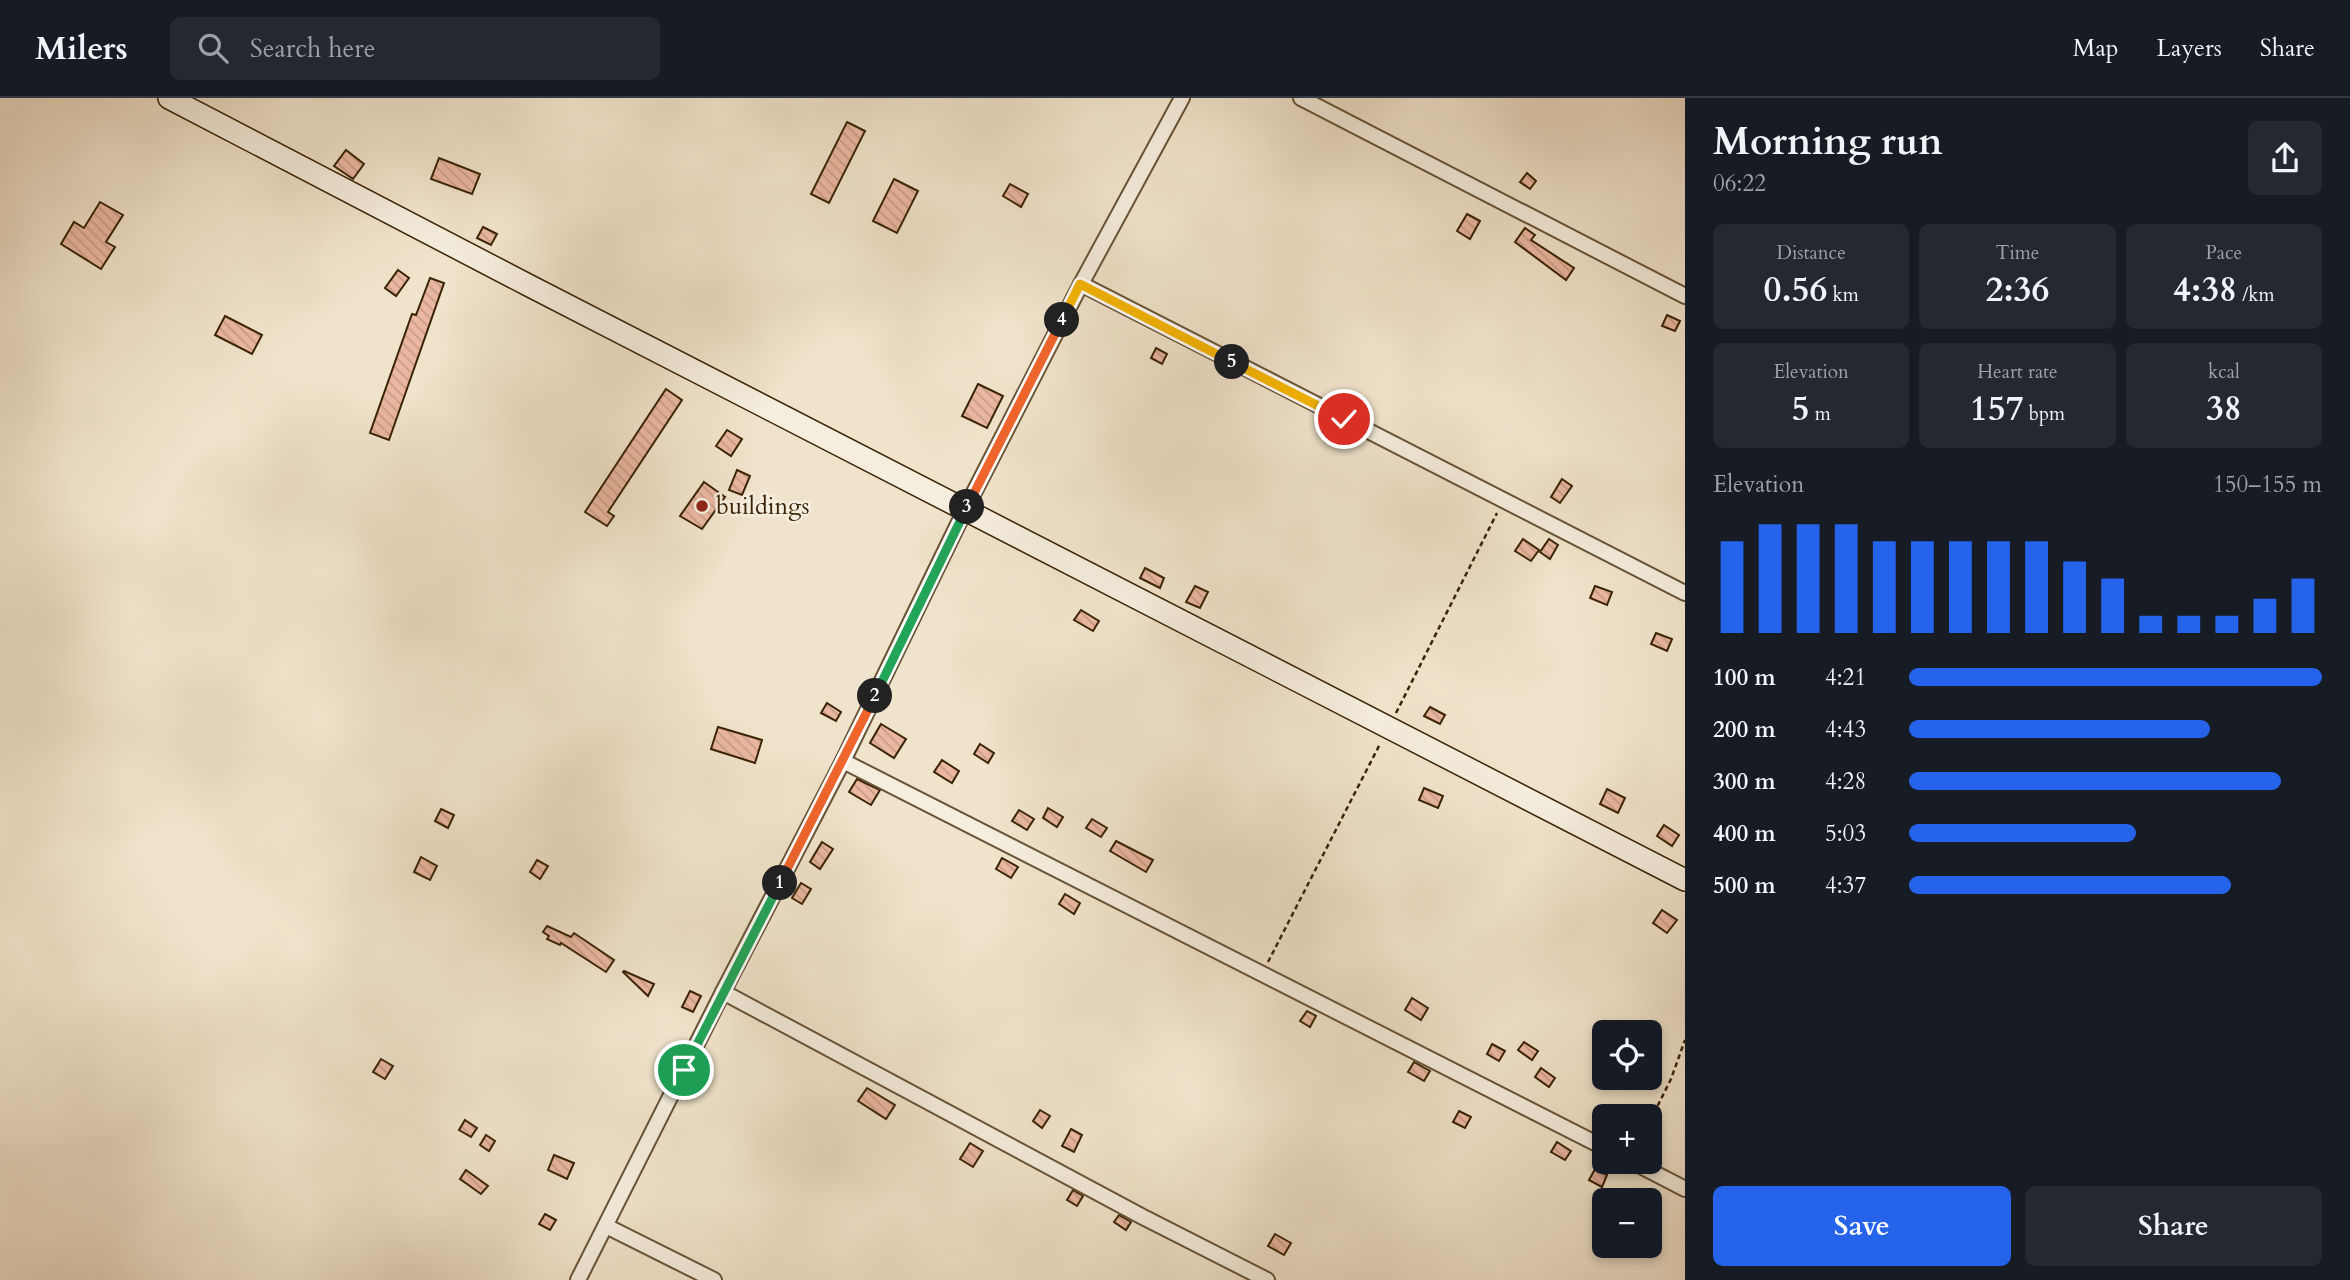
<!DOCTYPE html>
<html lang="en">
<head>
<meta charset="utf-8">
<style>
  body { margin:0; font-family:Cardo,serif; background:#242831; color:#f1f3f6; height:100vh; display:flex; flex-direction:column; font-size:26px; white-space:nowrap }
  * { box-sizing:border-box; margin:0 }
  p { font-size:23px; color:#9ea1a6 }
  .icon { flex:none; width:38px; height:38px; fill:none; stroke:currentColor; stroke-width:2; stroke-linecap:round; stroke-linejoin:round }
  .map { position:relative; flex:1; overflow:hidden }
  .sheet { display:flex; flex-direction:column; background:#171b24; width:665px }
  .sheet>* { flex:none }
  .tools { position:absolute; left:1592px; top:922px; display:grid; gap:14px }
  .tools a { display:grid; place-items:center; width:70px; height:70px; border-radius:10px; background:#171b24; box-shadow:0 4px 10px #0003; font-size:35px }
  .pin { position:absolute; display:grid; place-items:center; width:60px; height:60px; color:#fff; margin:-30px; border:4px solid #fff; border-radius:50%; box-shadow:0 2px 7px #0007 }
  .km { position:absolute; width:35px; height:35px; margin:-18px; border-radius:50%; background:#222; color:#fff; font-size:19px; line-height:35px; text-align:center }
  .round { display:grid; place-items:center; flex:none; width:74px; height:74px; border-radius:10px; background:#242831 }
  .summary { display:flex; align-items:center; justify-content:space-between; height:119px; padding:0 28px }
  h1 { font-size:38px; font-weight:800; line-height:52px }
  .stats { display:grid; grid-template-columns:repeat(3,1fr); gap:10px; height:119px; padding:7px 28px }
  .stats div { display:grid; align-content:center; border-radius:10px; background:#242831; text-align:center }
  .stats b { font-size:35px; font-weight:800 }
  .stats small { font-size:19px; font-weight:400 }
  .stats p { font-size:19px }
  .chart { height:196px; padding:14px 28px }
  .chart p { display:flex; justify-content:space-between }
  .chart svg { width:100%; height:126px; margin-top:7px; stroke:#2563eb; stroke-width:6 }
  .cta { display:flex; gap:14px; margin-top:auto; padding:14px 28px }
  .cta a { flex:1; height:80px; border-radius:10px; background:#2563eb; color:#fff; font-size:28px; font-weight:800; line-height:80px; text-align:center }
  .cta a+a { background:#242831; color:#f1f3f6 }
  ul { padding:0 28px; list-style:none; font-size:23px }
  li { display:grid; grid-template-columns:112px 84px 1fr; align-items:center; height:52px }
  li i { height:18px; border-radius:9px; background:#2563eb }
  header { display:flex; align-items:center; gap:42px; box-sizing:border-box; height:98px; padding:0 35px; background:#171b24; border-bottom:2px solid #363941 }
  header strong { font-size:33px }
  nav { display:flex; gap:38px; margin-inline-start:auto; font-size:24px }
  .search { width:490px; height:63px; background:#242831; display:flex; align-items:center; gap:18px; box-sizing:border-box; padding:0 24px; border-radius:10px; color:#9ea1a6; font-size:26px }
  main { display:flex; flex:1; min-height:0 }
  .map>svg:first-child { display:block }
  .building { fill:url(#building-back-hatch); stroke:#392304; stroke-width:2 }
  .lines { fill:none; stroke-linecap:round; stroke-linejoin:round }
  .street-casing { stroke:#675336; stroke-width:18 }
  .secondary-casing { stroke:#392304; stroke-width:24 }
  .path { stroke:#392304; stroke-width:2.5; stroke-dasharray:5 3.5; stroke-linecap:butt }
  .street { stroke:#f5eddd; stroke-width:14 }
  .secondary { stroke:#f5eddd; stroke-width:21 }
  .split-1-casing { stroke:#fff; stroke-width:14 }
  .split-2-casing { stroke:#fff; stroke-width:14 }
  .split-3-casing { stroke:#fff; stroke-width:14 }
  .split-4-casing { stroke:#fff; stroke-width:14 }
  .split-5-casing { stroke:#fff; stroke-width:14 }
  .split-6-casing { stroke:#fff; stroke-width:14 }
  .split-1 { stroke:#22a559; stroke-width:9 }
  .split-2 { stroke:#f0652b; stroke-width:9 }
  .split-3 { stroke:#22a559; stroke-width:9 }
  .split-4 { stroke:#f0652b; stroke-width:9 }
  .split-5 { stroke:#f5b400; stroke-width:9 }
  .split-6 { stroke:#f5b400; stroke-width:9 }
  .poi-dot { fill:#8f2418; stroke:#f5eddd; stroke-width:2.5 }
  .labels { text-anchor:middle; stroke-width:5; stroke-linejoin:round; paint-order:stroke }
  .poi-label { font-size:24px; fill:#392304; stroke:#f5eddd; text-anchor:start }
</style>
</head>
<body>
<header>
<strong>Milers</strong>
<div class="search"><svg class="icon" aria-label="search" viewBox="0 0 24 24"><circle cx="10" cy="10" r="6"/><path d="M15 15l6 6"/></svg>Search here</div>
<nav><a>Map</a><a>Layers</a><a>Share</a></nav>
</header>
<main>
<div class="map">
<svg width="1685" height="1182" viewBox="0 0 1685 1182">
  <defs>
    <pattern id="building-back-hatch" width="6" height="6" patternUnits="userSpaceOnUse" patternTransform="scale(1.75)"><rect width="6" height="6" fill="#eab7a0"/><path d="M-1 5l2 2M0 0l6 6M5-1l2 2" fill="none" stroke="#c99d88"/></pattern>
  </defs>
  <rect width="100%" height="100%" fill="#f0e3cb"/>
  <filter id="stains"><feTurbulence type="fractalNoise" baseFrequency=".00286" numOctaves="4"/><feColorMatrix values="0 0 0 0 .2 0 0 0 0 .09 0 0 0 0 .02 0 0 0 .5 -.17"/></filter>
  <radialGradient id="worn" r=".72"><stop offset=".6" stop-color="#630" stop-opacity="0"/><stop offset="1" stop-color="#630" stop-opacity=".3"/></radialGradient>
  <g class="building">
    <path d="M 847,24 L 865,33 L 829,105 L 811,96 Z"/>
    <path d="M 346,52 L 364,66 L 353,81 L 334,68 Z"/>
    <path d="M 439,60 L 480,76 L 472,96 L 431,81 Z"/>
    <path d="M 1527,75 L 1536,83 L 1530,91 L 1520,84 Z"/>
    <path d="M 894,81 L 918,93 L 897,135 L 873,123 Z"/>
    <path d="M 1010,86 L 1028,96 L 1021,109 L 1003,98 Z"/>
    <path d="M 100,104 L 123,117 L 106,144 L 115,149 L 101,171 L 61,146 L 74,124 L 84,130 Z"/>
    <path d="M 1467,116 L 1480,123 L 1470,141 L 1457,133 Z"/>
    <path d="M 483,129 L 497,136 L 491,147 L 477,140 Z"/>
    <path d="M 1525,130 L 1535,137 L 1531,142 L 1574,170 L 1566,182 L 1515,144 Z"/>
    <path d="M 398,172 L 409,180 L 396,198 L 385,190 Z"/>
    <path d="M 430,180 L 444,185 L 389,342 L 370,335 L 412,216 L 416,217 Z"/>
    <path d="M 1667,217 L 1680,223 L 1675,233 L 1662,228 Z"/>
    <path d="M 225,218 L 262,237 L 252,256 L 215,237 Z"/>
    <path d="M 1156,250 L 1167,256 L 1162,266 L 1151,260 Z"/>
    <path d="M 978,286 L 1003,298 L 987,330 L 962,318 Z"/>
    <path d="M 666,291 L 682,302 L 608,414 L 614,418 L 607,428 L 585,414 Z"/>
    <path d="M 727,332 L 742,341 L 731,358 L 716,348 Z"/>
    <path d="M 737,372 L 750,378 L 742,397 L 729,392 Z"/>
    <path d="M 1562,381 L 1572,388 L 1560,405 L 1551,399 Z"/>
    <path d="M 704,384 L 725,399 L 702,431 L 680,418 Z"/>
    <path d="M 1523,441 L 1539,452 L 1531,463 L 1515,453 Z"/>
    <path d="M 1549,441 L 1558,447 L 1550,461 L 1540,454 Z"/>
    <path d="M 1145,470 L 1164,480 L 1160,490 L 1140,480 Z"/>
    <path d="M 1195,488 L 1208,494 L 1200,510 L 1186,504 Z"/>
    <path d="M 1595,488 L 1612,494 L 1607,507 L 1590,500 Z"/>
    <path d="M 1081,512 L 1099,523 L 1093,533 L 1074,522 Z"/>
    <path d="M 1656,535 L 1672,541 L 1667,553 L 1651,546 Z"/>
    <path d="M 827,605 L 841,614 L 836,623 L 821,615 Z"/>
    <path d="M 1430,609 L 1445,617 L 1440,626 L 1424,618 Z"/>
    <path d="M 881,626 L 906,641 L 894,660 L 870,645 Z"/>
    <path d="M 718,629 L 762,642 L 755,665 L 711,651 Z"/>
    <path d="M 980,646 L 994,655 L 988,665 L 974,656 Z"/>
    <path d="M 942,662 L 959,673 L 952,685 L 934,674 Z"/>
    <path d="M 857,681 L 880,692 L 871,707 L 849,694 Z"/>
    <path d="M 1424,690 L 1443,698 L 1438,710 L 1419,702 Z"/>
    <path d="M 1607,691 L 1625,700 L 1618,715 L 1600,706 Z"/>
    <path d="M 1048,710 L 1063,719 L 1057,729 L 1043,720 Z"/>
    <path d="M 441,711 L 454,717 L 448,730 L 435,723 Z"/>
    <path d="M 1019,712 L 1034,721 L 1027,732 L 1012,723 Z"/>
    <path d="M 1092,721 L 1107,730 L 1101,739 L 1086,730 Z"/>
    <path d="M 1664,727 L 1679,737 L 1672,748 L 1657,738 Z"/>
    <path d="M 1116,743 L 1153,762 L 1146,774 L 1110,753 Z"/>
    <path d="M 822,744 L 833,751 L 820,771 L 810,764 Z"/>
    <path d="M 421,759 L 437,768 L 430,782 L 414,774 Z"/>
    <path d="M 1002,760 L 1018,769 L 1011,780 L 996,771 Z"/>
    <path d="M 537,762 L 548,768 L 540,781 L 530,774 Z"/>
    <path d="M 801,785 L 811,791 L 802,806 L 792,800 Z"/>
    <path d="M 1065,796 L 1080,805 L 1074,816 L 1059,806 Z"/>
    <path d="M 1662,812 L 1677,822 L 1667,835 L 1653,825 Z"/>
    <path d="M 547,828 L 571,839 L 574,835 L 614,862 L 606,874 L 561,845 L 560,847 L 547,841 L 549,838 L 543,834 Z"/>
    <path d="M 624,873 L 654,886 L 648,898 L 623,874 Z"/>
    <path d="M 690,893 L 701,898 L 693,914 L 682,909 Z"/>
    <path d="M 1412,900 L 1428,910 L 1421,922 L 1405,912 Z"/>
    <path d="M 1307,913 L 1316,918 L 1310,929 L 1300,923 Z"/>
    <path d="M 1524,944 L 1538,953 L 1532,962 L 1518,952 Z"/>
    <path d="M 1492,946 L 1505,953 L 1499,963 L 1487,956 Z"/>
    <path d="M 381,961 L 393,968 L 385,981 L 373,974 Z"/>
    <path d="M 1414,964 L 1430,973 L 1424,983 L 1408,974 Z"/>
    <path d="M 1541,970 L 1555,980 L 1549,989 L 1535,979 Z"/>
    <path d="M 867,990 L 895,1007 L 886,1021 L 858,1003 Z"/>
    <path d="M 1040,1012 L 1050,1018 L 1042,1030 L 1033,1023 Z"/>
    <path d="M 1459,1013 L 1471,1019 L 1465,1030 L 1453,1024 Z"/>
    <path d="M 465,1022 L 477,1030 L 471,1039 L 459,1032 Z"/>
    <path d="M 1071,1031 L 1082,1037 L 1074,1054 L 1062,1048 Z"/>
    <path d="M 486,1037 L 495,1043 L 489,1053 L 480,1047 Z"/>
    <path d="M 1557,1044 L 1571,1053 L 1565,1062 L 1551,1054 Z"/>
    <path d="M 970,1045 L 983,1053 L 973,1069 L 960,1061 Z"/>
    <path d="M 554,1057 L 574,1065 L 567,1081 L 548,1072 Z"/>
    <path d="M 1595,1071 L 1607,1077 L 1602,1089 L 1589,1082 Z"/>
    <path d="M 466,1072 L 488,1088 L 481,1096 L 460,1081 Z"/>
    <path d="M 1073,1092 L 1083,1098 L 1077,1108 L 1067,1102 Z"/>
    <path d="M 545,1116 L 556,1122 L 550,1132 L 539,1126 Z"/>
    <path d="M 1119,1117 L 1131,1124 L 1126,1132 L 1114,1124 Z"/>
    <path d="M 1275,1136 L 1291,1145 L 1284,1157 L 1268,1148 Z"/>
  </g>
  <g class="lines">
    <defs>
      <g id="street">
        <path d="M 1301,0 L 1685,198"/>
        <path d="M 1081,186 L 1685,495"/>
        <path d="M 843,663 L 1605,1050"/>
        <path d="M 723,894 L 1143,1119 L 1267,1182"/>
        <path d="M 1633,1064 L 1685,1091"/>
        <path d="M 606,1128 L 714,1182"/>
        <path d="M 578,1182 L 723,894 L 843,663 L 965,412 L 1081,186 L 1182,0"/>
      </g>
      <path id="secondary" d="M 169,0 L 528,187 L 1685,782"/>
    </defs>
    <use href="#street" class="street-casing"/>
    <use href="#secondary" class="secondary-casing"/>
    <g class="path">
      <path d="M 1396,615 L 1497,415"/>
      <path d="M 1268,864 L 1380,646"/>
      <path d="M 1650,1023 L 1671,981 L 1685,942"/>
    </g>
    <use href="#street" class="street"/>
    <use href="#secondary" class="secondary"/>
  </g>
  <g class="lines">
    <defs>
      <path id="split-1" d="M 684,972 L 780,785"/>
      <path id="split-2" d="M 780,785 L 875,598"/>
      <path id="split-3" d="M 875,598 L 967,409"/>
      <path id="split-4" d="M 967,409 L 1062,222"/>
      <path id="split-5" d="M 1062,222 L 1080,186 L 1232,264"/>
      <path id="split-6" d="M 1232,264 L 1344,321"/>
    </defs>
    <use href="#split-1" class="split-1-casing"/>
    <use href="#split-2" class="split-2-casing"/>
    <use href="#split-3" class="split-3-casing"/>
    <use href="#split-4" class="split-4-casing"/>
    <use href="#split-5" class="split-5-casing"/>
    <use href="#split-6" class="split-6-casing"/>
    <use href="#split-1" class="split-1"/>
    <use href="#split-2" class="split-2"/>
    <use href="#split-3" class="split-3"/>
    <use href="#split-4" class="split-4"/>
    <use href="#split-5" class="split-5"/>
    <use href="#split-6" class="split-6"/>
  </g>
  <circle class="poi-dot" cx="702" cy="408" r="7"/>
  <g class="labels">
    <g class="poi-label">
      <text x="716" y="416">buildings</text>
    </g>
  </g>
  <rect width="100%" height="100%" filter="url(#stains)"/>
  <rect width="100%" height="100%" fill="url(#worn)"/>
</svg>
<div class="tools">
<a><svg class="icon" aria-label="locate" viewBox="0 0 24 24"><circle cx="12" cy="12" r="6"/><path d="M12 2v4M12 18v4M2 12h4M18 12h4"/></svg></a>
<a>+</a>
<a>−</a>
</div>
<div class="pin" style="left:684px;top:972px;background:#1e9e55"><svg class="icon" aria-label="arrive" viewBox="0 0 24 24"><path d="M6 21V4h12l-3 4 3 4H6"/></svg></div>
<div class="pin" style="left:1344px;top:321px;background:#d93025"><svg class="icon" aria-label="check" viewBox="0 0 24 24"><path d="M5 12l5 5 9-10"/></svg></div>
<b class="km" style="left:780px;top:785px">1</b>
<b class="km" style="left:875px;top:598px">2</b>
<b class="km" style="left:967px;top:409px">3</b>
<b class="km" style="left:1062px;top:222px">4</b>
<b class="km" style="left:1232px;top:264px">5</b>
</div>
<section class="sheet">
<div class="summary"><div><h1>Morning run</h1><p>06:22</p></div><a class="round"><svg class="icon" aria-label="share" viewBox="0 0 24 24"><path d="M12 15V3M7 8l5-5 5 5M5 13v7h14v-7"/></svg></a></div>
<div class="stats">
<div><p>Distance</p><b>0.56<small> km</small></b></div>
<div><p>Time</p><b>2:36</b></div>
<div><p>Pace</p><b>4:38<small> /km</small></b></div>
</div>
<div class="stats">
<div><p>Elevation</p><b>5<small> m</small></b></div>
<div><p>Heart rate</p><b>157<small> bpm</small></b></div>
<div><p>kcal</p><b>38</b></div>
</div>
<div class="chart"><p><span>Elevation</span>150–155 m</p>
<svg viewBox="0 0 160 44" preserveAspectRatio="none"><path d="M5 44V12M15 44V6M25 44V6M35 44V6M45 44V12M55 44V12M65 44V12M75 44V12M85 44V12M95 44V19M105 44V25M115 44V38M125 44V38M135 44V38M145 44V32M155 44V25"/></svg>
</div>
<ul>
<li><b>100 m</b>4:21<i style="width:100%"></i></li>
<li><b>200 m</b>4:43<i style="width:73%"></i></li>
<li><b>300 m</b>4:28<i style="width:90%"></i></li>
<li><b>400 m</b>5:03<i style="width:55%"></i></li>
<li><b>500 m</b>4:37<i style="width:78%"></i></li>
</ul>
<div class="cta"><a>Save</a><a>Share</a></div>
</section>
</main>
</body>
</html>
